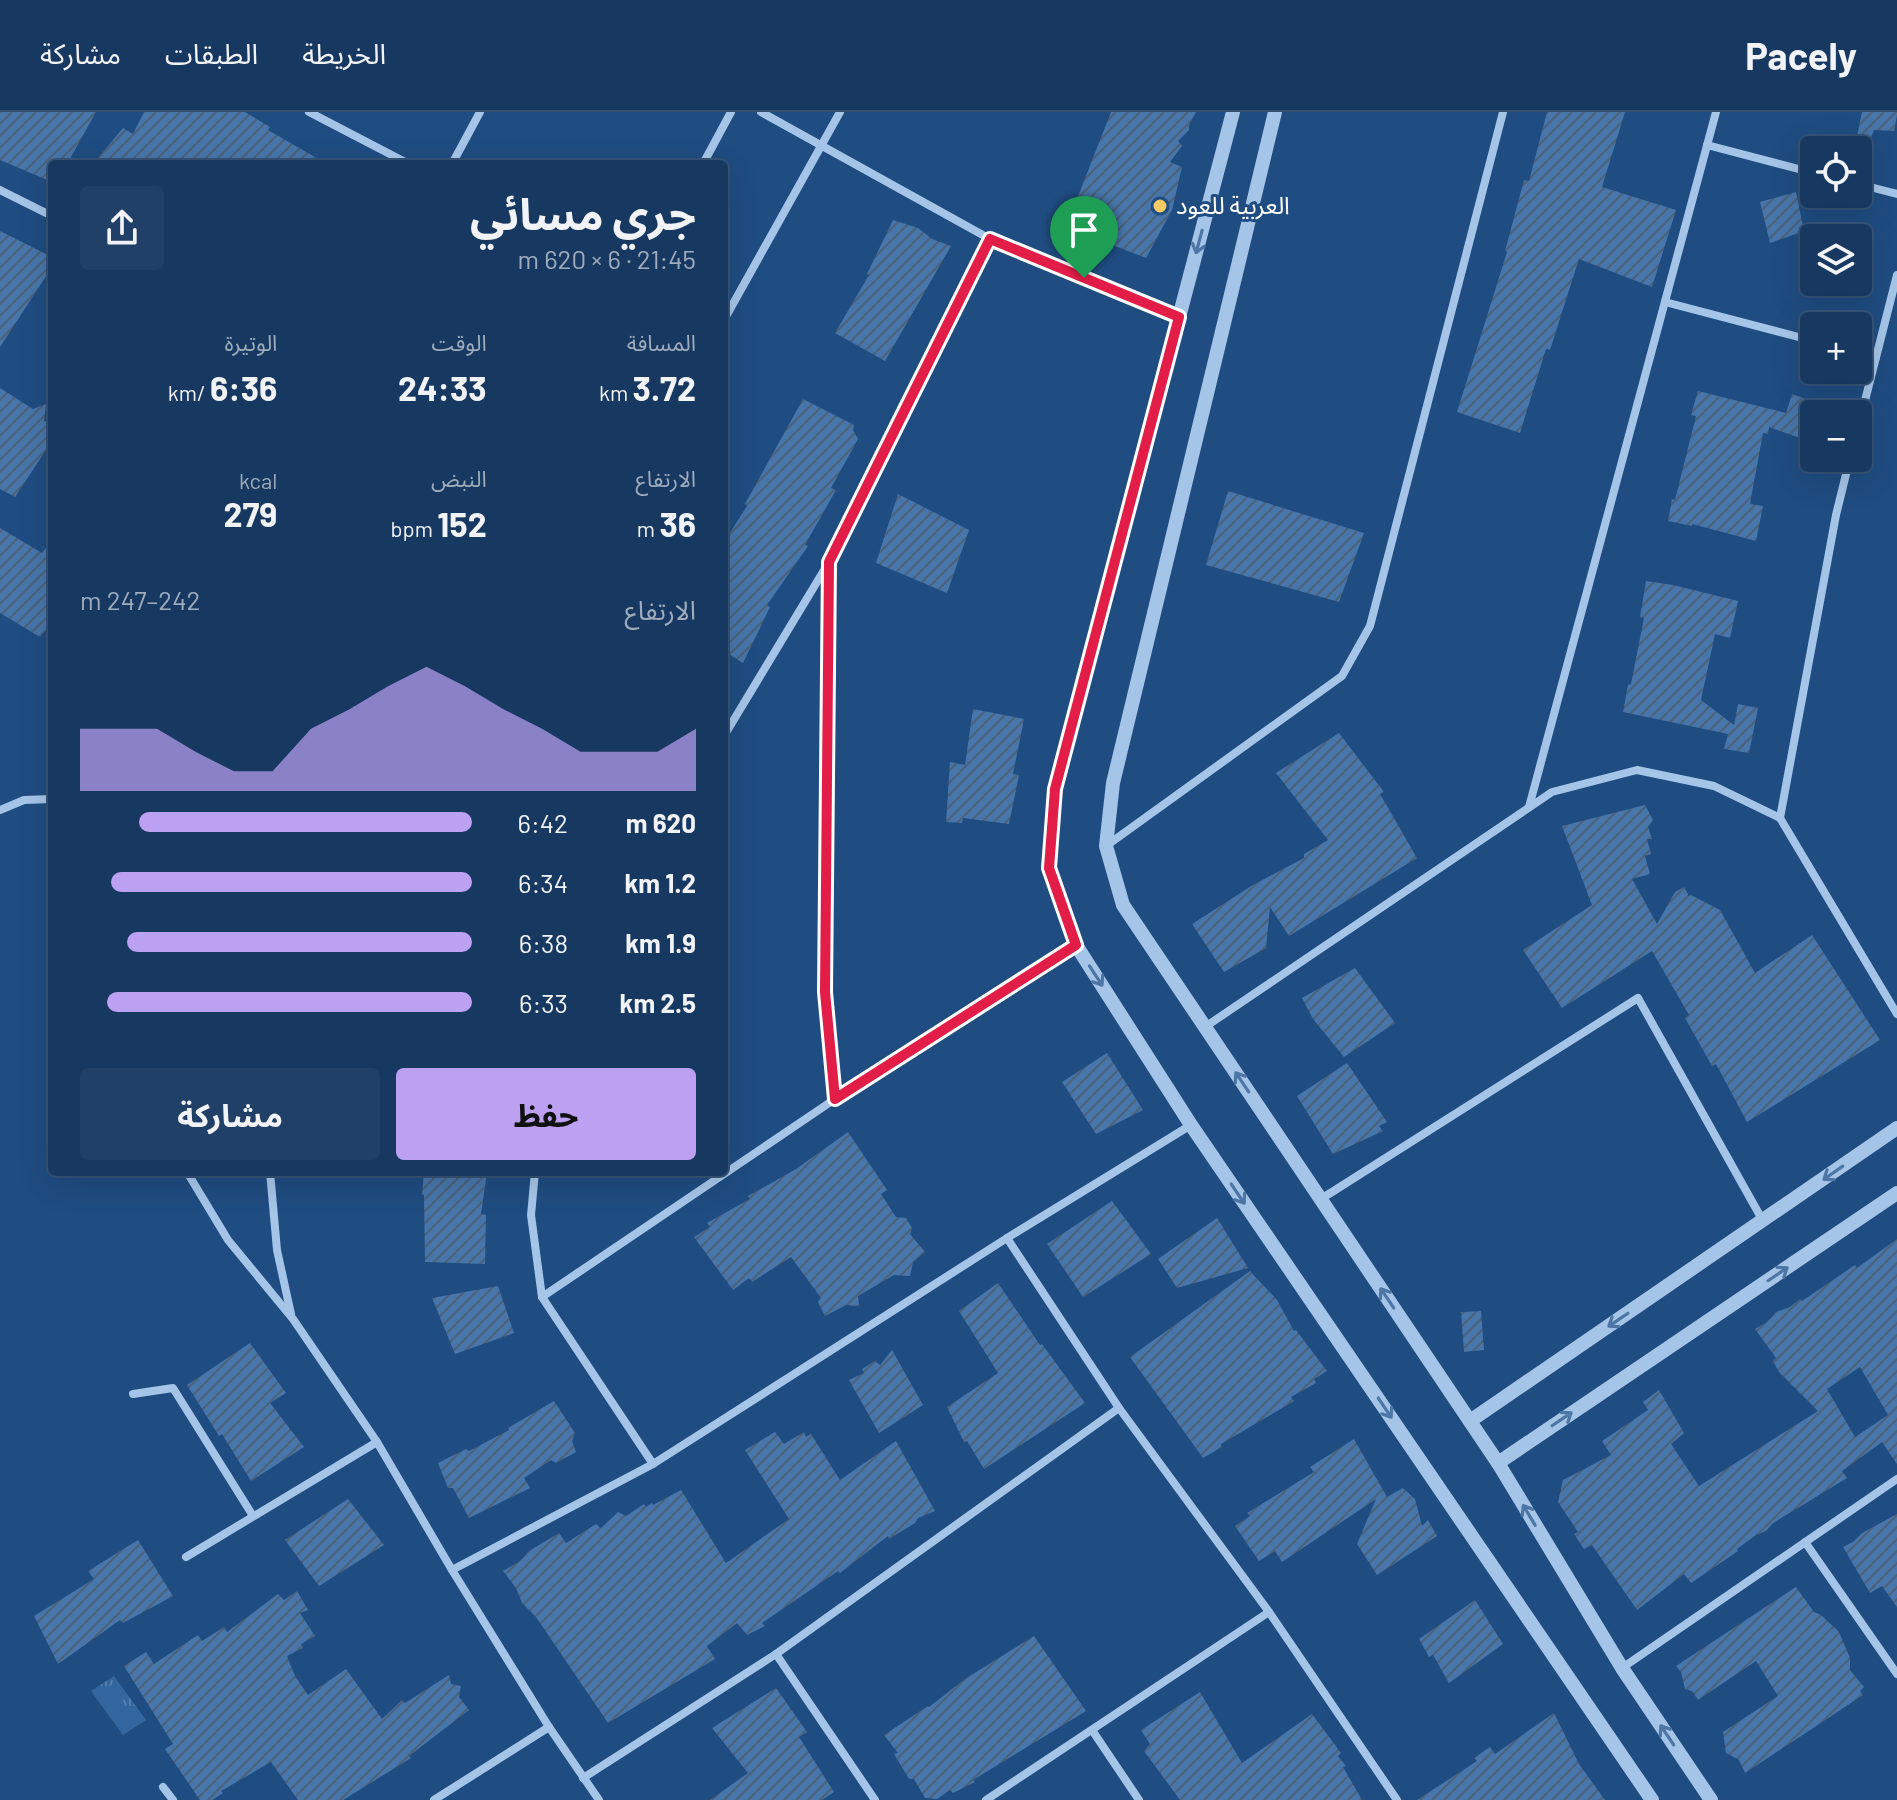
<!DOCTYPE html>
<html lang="ar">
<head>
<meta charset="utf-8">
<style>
  body { margin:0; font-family:Barlow,"Noto Sans Arabic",sans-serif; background:#204067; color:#f1f3f6; direction:rtl; height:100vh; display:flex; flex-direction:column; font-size:30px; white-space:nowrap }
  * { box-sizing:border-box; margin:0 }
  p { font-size:26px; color:#9eacbd }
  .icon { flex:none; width:44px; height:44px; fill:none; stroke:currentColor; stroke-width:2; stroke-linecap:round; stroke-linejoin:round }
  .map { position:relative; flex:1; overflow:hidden; direction:ltr }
  .sheet { position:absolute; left:48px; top:48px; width:680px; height:1016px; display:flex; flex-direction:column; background:#173961; border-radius:8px; box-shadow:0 8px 32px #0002,0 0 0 2px #365376; direction:rtl }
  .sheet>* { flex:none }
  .controls { position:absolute; left:1800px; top:24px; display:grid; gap:16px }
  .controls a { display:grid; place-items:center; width:72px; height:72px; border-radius:8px; background:#173961; box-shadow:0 8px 32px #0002,0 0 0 2px #365376; font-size:40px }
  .pin { position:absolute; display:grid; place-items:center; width:68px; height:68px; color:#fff; margin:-82px -34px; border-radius:50% 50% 50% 0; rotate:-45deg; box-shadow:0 0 8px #0007 }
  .pin .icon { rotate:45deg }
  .round { display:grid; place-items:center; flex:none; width:84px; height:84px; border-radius:8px; background:#204067 }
  .overview { display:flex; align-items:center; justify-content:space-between; height:136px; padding:0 32px }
  h1 { font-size:44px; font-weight:700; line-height:60px }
  .stats { display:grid; grid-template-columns:repeat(3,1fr); gap:12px; height:136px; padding:8px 32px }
  .stats div { display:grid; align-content:center }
  .stats b { font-size:34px; font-weight:700 }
  .stats small { font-size:22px; font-weight:400 }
  .stats p { font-size:22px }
  .chart { height:224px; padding:16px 32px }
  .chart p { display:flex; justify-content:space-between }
  .chart svg { width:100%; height:144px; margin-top:8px; fill:#bca0f2; opacity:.7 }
  .action { display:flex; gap:16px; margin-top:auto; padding:16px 32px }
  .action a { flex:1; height:92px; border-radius:8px; background:#bca0f2; color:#111; font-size:32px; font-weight:700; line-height:92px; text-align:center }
  .action a+a { background:#204067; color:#f1f3f6 }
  ul { padding:0 32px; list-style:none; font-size:26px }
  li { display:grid; grid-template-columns:128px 96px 1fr; align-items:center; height:60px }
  li i { height:20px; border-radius:10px; background:#bca0f2 }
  header { display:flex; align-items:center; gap:48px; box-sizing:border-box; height:112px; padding:0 40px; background:#173961; border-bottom:2px solid #365376 }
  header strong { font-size:38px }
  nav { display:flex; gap:44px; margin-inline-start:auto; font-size:28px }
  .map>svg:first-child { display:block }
  .grass { fill:url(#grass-tufts) }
  .building { fill:url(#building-hatch); fill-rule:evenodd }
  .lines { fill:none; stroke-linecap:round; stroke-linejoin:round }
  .minor { stroke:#a5c5e8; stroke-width:8 }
  .tertiary { stroke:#a5c5e8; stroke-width:14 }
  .oneway { stroke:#4e76a5 }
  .route-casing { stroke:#fff; stroke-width:16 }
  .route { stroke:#e11d48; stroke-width:10 }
  .poi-dot { fill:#f6ca65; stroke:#1f4c81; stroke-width:3 }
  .labels { text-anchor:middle; stroke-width:6; stroke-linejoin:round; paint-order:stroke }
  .poi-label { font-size:24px; fill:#fff; stroke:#1f4c81; text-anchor:start }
</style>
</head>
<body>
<header>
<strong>Pacely</strong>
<nav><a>الخريطة</a><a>الطبقات</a><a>مشاركة</a></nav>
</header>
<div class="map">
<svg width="1897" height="1688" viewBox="0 0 1897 1688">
  <defs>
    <pattern id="grass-tufts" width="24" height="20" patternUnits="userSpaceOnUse" patternTransform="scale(2)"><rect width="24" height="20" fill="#33669f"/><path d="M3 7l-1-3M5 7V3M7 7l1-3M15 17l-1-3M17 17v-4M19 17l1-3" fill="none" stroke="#527dad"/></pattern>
    <pattern id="building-hatch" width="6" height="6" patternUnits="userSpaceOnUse" patternTransform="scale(2)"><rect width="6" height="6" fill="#4876aa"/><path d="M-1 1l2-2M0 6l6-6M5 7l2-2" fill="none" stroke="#4a617b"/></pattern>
  </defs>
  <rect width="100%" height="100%" fill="#1f4c81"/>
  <path class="grass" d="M 114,1564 L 146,1608 L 123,1623 L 91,1579 Z"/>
  <g class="building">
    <path d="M 0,0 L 96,0 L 67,52 L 52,52 L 52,70 L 0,48 Z"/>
    <path d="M 144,0 L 245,0 L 270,15 L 268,18 L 327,52 L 93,52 L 123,16 L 133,22 Z"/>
    <path d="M 1111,0 L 1196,0 L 1189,13 L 1189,18 L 1178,29 L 1182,34 L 1170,50 L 1182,55 L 1172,98 L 1146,146 L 1066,115 Z"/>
    <path d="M 1547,0 L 1625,0 L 1602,75 L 1676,98 L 1652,175 L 1579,147 L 1550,238 L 1546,237 L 1520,321 L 1457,300 L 1507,140 L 1505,139 L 1524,68 L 1529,69 Z"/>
    <path d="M 1862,0 L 1897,0 L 1897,3 L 1894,19 L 1874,18 L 1861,54 L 1858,53 L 1858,38 L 1854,38 Z"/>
    <path d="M 1796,80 L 1804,119 L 1770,131 L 1760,90 Z"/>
    <path d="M 893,108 L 918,116 L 932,127 L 951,134 L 885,249 L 835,221 L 869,163 L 867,162 Z"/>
    <path d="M 0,119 L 52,145 L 52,155 L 0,235 Z"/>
    <path d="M 0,276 L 33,297 L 46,292 L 44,309 L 52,312 L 52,329 L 15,385 L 0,377 Z"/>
    <path d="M 1698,279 L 1786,301 L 1792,282 L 1814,290 L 1814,331 L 1769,315 L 1768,322 L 1763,321 L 1750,392 L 1763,394 L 1756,429 L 1692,412 L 1692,414 L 1668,409 L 1672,387 L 1675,388 L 1696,304 L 1691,303 Z"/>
    <path d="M 803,287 L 854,313 L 853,318 L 858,327 L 831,376 L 836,378 L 805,433 L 808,434 L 767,493 L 770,495 L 743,551 L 724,539 L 724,430 L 747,394 L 745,392 Z"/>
    <path d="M 1228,379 L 1364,421 L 1339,490 L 1206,453 Z"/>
    <path d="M 898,382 L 969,418 L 947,481 L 876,451 Z"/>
    <path d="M 0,416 L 42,441 L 52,428 L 52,511 L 40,525 L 0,501 Z"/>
    <path d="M 1646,469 L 1673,473 L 1738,489 L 1730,526 L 1715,522 L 1701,588 L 1734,613 L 1738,592 L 1758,596 L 1749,641 L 1724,637 L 1728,622 L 1623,600 L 1628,573 L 1631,572 L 1644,506 L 1640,505 Z"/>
    <path d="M 973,597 L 1024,607 L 1013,662 L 1019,663 L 1009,712 L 963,706 L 962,711 L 946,710 L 950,650 L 965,653 Z"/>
    <path d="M 1339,621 L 1384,680 L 1380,682 L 1417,746 L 1289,824 L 1270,795 L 1266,836 L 1224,860 L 1192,812 L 1253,773 L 1304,746 L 1304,742 L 1328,728 L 1276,661 Z"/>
    <path d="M 1645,693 L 1653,708 L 1648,715 L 1652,727 L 1647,727 L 1651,742 L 1645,744 L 1650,762 L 1632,767 L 1657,812 L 1675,780 L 1684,775 L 1689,784 L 1691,783 L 1720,798 L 1755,861 L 1812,823 L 1880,928 L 1747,1010 L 1716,952 L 1712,954 L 1685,906 L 1689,903 L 1652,839 L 1562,896 L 1523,838 L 1592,793 L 1562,714 Z"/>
    <path d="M 1355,856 L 1395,911 L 1344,945 L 1313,907 L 1302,886 Z"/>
    <path d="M 1107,941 L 1143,998 L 1096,1022 L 1062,970 Z"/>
    <path d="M 1347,951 L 1387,1010 L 1379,1014 L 1383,1019 L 1333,1042 L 1297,984 Z"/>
    <path d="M 848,1020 L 887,1078 L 881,1082 L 896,1105 L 906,1106 L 912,1116 L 910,1122 L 925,1140 L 913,1150 L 910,1164 L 894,1163 L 858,1184 L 859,1194 L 846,1193 L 825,1204 L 818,1190 L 821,1186 L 791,1145 L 752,1170 L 749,1166 L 733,1178 L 694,1125 L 710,1115 L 707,1111 L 750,1087 L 748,1084 L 796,1057 Z"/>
    <path d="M 424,1060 L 487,1060 L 481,1102 L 486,1103 L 485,1152 L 425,1150 L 424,1083 L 422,1082 Z"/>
    <path d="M 1112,1089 L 1151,1142 L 1083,1185 L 1047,1132 Z"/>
    <path d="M 1217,1106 L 1248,1156 L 1177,1176 L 1158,1147 Z"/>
    <path d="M 1897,1127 L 1897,1352 L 1882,1330 L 1842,1359 L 1847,1366 L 1773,1411 L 1766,1419 L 1756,1423 L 1737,1437 L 1738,1439 L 1691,1471 L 1684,1462 L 1637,1498 L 1592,1433 L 1584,1437 L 1574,1422 L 1578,1420 L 1558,1390 L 1563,1368 L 1611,1343 L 1602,1329 L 1648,1298 L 1643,1290 L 1659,1278 L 1684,1321 L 1671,1332 L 1699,1374 L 1818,1299 L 1779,1260 L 1773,1249 L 1776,1246 L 1755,1217 L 1767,1210 L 1776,1200 L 1790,1195 L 1800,1187 L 1802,1189 L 1855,1153 L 1857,1156 ZM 1860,1255 L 1888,1303 L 1855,1325 L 1827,1277 Z"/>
    <path d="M 1250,1159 L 1277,1188 L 1294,1219 L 1296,1218 L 1327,1259 L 1314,1267 L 1316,1271 L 1291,1285 L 1294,1289 L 1221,1332 L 1222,1335 L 1203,1346 L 1130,1245 Z"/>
    <path d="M 998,1171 L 1040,1233 L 1042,1232 L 1085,1291 L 984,1357 L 967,1329 L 964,1330 L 947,1295 L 998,1261 L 959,1199 Z"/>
    <path d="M 498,1174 L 514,1221 L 455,1242 L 432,1186 Z"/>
    <path d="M 1481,1199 L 1484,1238 L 1464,1240 L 1461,1200 Z"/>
    <path d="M 250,1231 L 286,1281 L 270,1291 L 304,1335 L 251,1369 L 222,1322 L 219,1324 L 187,1273 Z"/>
    <path d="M 892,1238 L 923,1293 L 879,1321 L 849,1268 L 864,1261 L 862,1257 L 875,1249 L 880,1253 Z"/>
    <path d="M 554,1289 L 575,1321 L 572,1329 L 576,1340 L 556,1351 L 551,1348 L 524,1366 L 530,1376 L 469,1406 L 453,1376 L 448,1376 L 438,1351 L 466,1337 L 469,1339 L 509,1318 L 508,1316 Z"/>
    <path d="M 775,1320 L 784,1332 L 804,1320 L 806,1325 L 811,1322 L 840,1368 L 896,1329 L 935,1399 L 918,1406 L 915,1411 L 889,1427 L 888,1424 L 840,1461 L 838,1459 L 762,1511 L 765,1514 L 747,1523 L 737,1511 L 707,1534 L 715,1547 L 608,1611 L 536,1505 L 522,1491 L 516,1476 L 503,1459 L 520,1449 L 529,1439 L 559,1421 L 566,1431 L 596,1412 L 601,1416 L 618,1400 L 626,1404 L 644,1392 L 646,1395 L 652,1391 L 653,1393 L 681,1378 L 726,1451 L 789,1407 L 745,1338 Z"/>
    <path d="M 1354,1327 L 1387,1385 L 1403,1376 L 1415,1387 L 1422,1414 L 1428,1408 L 1437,1424 L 1377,1463 L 1357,1432 L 1376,1387 L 1282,1450 L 1275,1439 L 1259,1449 L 1235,1414 L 1250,1404 L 1247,1401 L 1314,1360 L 1310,1355 Z"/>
    <path d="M 348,1387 L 384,1433 L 319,1474 L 285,1428 Z"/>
    <path d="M 1897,1402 L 1897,1495 L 1882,1474 L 1870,1481 L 1843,1435 L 1853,1430 L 1862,1421 Z"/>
    <path d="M 138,1428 L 173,1484 L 123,1511 L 120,1508 L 58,1552 L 34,1504 L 94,1467 L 88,1459 Z"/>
    <path d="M 1796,1475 L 1814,1500 L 1821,1503 L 1839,1520 L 1850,1546 L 1850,1558 L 1864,1575 L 1860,1579 L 1863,1583 L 1745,1661 L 1739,1648 L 1726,1641 L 1723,1620 L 1778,1584 L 1756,1549 L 1698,1588 L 1692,1579 L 1685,1577 L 1681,1560 L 1676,1554 Z"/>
    <path d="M 297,1479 L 308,1498 L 300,1501 L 315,1524 L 301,1532 L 303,1536 L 287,1544 L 295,1564 L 308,1583 L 346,1557 L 382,1607 L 402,1588 L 405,1591 L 449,1563 L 451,1572 L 461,1574 L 459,1585 L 469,1598 L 409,1644 L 411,1646 L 343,1688 L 298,1688 L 271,1650 L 221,1679 L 223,1681 L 212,1688 L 200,1688 L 165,1637 L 173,1632 L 124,1554 L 146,1540 L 154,1552 L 198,1523 L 202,1529 L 224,1515 L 227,1520 L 278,1482 L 284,1488 Z"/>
    <path d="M 1475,1488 L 1503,1532 L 1449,1571 L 1433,1543 L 1429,1545 L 1419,1527 Z"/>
    <path d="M 1034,1524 L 1086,1599 L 973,1668 L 975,1670 L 953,1681 L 950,1678 L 937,1687 L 925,1686 L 914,1667 L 909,1667 L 894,1642 L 898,1641 L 884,1623 L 928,1594 L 929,1595 L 965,1567 Z"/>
    <path d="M 776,1576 L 807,1620 L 799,1625 L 834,1680 L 822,1688 L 710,1688 L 748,1661 L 712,1616 Z"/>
    <path d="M 1200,1580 L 1242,1651 L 1312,1602 L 1341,1641 L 1338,1644 L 1346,1654 L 1343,1655 L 1362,1688 L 1180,1688 L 1144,1639 L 1150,1632 L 1141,1618 Z"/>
    <path d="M 1554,1601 L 1579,1652 L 1605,1688 L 1417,1688 L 1477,1649 L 1474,1646 L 1490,1635 L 1495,1642 Z"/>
  </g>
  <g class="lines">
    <g class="minor">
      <path d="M 309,0 L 409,52"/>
      <path d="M 761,0 L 990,127 L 1179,205"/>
      <path d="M 1707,33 L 1814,61"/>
      <path d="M 452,52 L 480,0"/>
      <path d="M 703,52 L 731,0"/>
      <path d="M 1858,72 L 1897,82"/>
      <path d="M 0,78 L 52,104"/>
      <path d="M 1665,190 L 1814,229"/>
      <path d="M 724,208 L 840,0"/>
      <path d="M 1858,241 L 1876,246"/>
      <path d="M 1858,316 L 1897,163"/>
      <path d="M 829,451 L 825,880 L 835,987"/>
      <path d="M 724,624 L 829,450 L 990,127"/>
      <path d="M 1529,695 L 1716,0"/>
      <path d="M 0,698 L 24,688 L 52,687"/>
      <path d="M 1780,706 L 1836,403 L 1850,346"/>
      <path d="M 1106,734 L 1342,564 L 1370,514 L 1503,0"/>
      <path d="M 1205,915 L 1552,680 L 1637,658 L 1714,674 L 1780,706 L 1897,902"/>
      <path d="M 187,1060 L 228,1128 L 293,1207 L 377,1330 L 452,1458 L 549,1615 L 599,1688"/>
      <path d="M 270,1060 L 277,1138 L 291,1202"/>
      <path d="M 535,1060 L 531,1103 L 542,1185 L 653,1352"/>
      <path d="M 1321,1087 L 1638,886 L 1763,1109"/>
      <path d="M 1007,1126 L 1119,1296 L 1269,1500 L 1397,1688"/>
      <path d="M 542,1185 L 835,987 L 1076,833"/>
      <path d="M 133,1282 L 173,1276 L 253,1404"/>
      <path d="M 1805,1430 L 1897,1562"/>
      <path d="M 186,1445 L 377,1330"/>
      <path d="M 452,1458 L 653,1352 L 1007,1126 L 1191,1013"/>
      <path d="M 776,1542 L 875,1688"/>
      <path d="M 1622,1556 L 1897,1367"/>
      <path d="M 1092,1618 L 1139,1688"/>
      <path d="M 583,1666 L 776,1542 L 1119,1296"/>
      <path d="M 163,1675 L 173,1688"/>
      <path d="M 434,1688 L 549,1615"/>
      <path d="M 986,1688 L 1269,1500"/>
    </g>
    <g class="tertiary">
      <path d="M 1233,0 L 1055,677 L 1049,756 L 1076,833 L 1191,1013 L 1652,1688"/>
      <path d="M 1275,0 L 1113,671 L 1106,734 L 1123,793 L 1498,1351 L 1622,1556 L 1711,1688"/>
      <path d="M 1470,1309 L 1897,1016"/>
      <path d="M 1498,1351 L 1897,1081"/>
    </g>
  </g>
  <defs><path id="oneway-shaft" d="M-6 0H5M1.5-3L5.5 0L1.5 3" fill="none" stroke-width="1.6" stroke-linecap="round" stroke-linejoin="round" transform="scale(2)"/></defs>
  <g class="oneway">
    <use href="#oneway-shaft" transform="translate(1199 130) rotate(105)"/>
    <use href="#oneway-shaft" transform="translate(1096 864) rotate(57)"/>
    <use href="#oneway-shaft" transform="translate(1242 970) rotate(-124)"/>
    <use href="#oneway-shaft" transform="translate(1833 1061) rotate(145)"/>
    <use href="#oneway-shaft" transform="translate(1238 1082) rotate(56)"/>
    <use href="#oneway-shaft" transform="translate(1778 1162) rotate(-34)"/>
    <use href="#oneway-shaft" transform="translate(1387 1186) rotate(-124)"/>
    <use href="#oneway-shaft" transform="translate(1618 1208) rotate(146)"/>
    <use href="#oneway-shaft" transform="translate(1385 1296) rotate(56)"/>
    <use href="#oneway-shaft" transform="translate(1562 1307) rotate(-34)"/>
    <use href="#oneway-shaft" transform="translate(1529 1403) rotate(-121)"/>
    <use href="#oneway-shaft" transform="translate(1667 1623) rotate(-124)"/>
  </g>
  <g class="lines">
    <defs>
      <path id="route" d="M 990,127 L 1179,205 L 1055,677 L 1049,756 L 1076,833 L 835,987 L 825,880 L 829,450 Z"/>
    </defs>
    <use href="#route" class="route-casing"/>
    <use href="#route" class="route"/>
  </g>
  <circle class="poi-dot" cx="1160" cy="94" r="8"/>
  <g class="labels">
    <g class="poi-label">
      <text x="1176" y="102">العربية للعود</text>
    </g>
  </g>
</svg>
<div class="controls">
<a><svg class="icon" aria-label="locate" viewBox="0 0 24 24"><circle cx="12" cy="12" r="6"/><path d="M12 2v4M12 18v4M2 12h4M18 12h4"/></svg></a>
<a><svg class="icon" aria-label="layers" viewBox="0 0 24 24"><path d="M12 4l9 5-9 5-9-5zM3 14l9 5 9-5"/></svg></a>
<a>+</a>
<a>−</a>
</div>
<div class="pin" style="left:1084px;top:166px;background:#1e9e55"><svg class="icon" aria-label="arrive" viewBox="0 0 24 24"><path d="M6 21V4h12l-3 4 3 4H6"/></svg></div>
<section class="sheet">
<div class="overview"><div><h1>جري مسائي</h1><p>21:45 · 6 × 620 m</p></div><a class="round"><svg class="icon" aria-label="share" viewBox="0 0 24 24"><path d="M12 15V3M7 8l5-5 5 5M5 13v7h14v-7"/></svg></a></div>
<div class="stats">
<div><p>المسافة</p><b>3.72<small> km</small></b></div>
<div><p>الوقت</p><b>24:33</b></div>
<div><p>الوتيرة</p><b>6:36<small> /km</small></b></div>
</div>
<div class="stats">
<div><p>الارتفاع</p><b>36<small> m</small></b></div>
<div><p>النبض</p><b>152<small> bpm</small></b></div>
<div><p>kcal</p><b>279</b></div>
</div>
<div class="chart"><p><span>الارتفاع</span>242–247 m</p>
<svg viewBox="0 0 160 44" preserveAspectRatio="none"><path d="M0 44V25L10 25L20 25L30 32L40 38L50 38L60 25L70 19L80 12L90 6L100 12L110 19L120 25L130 32L140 32L150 32L160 25V44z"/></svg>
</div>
<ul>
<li><b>620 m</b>6:42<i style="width:85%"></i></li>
<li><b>1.2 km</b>6:34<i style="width:92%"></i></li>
<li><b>1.9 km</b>6:38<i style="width:88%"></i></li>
<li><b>2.5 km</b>6:33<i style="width:93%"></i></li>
</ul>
<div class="action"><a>حفظ</a><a>مشاركة</a></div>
</section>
</div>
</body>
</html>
